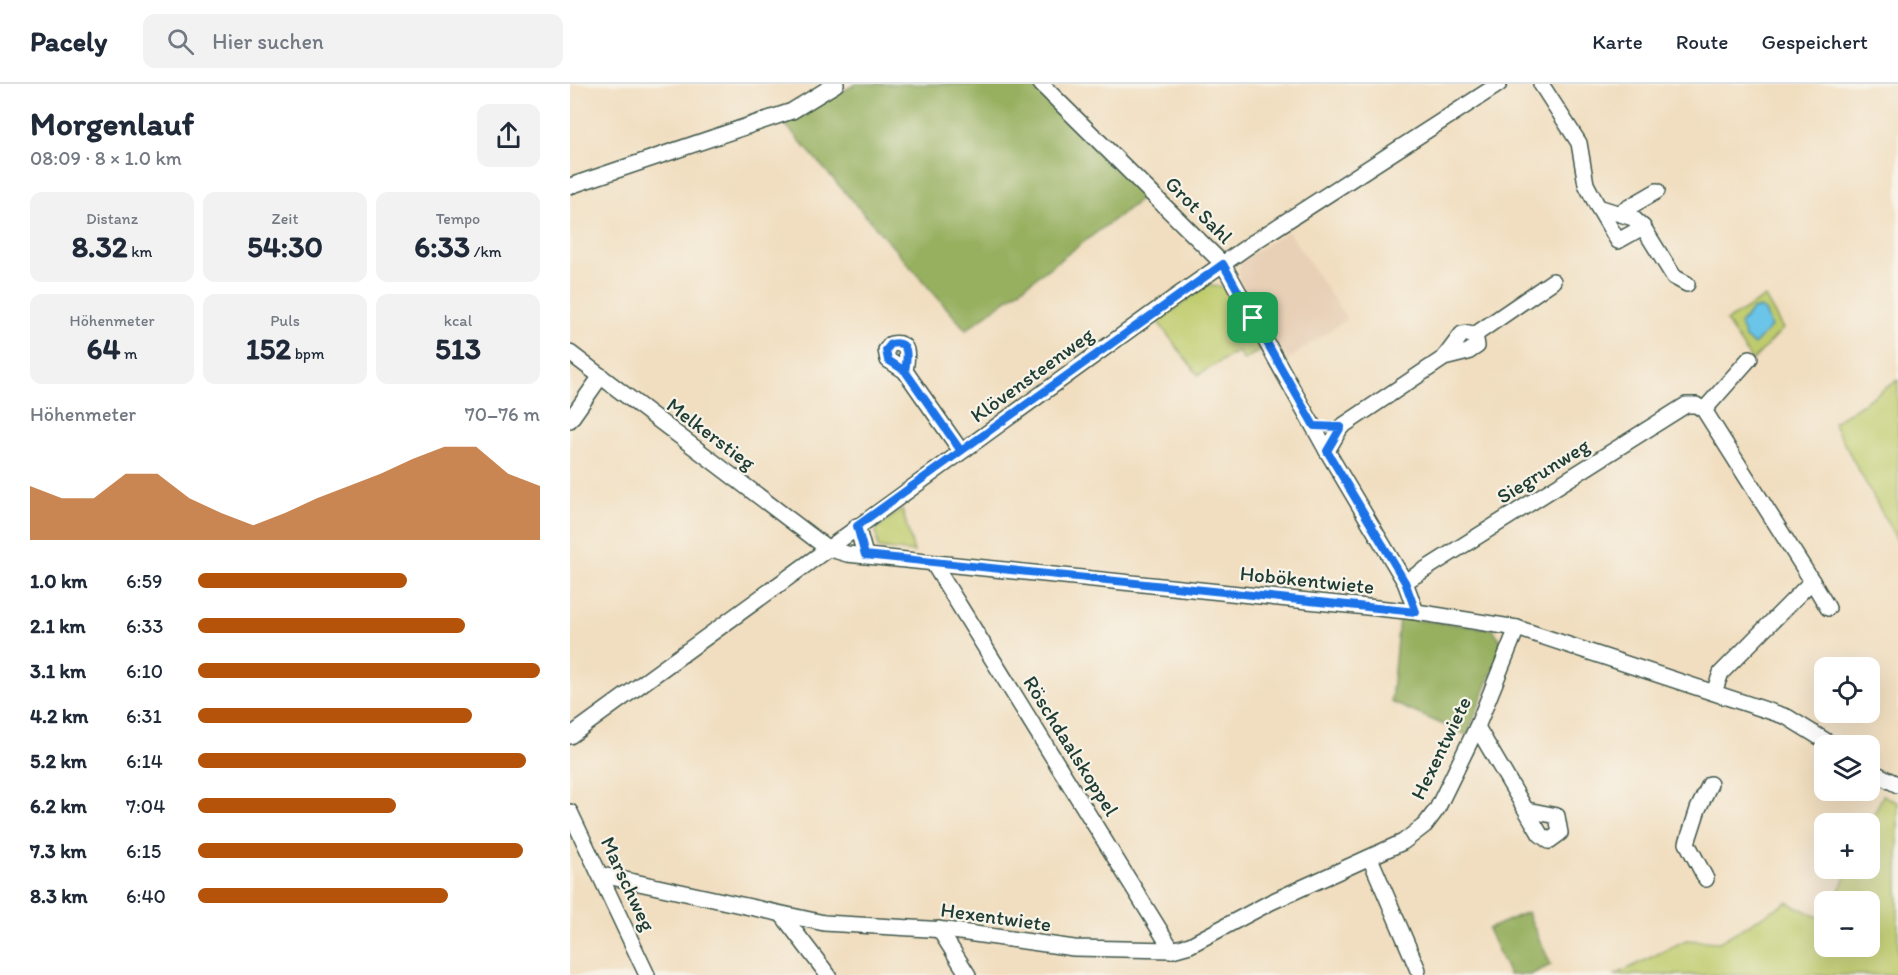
<!DOCTYPE html>
<html lang="de">
<head>
<meta charset="utf-8">
<style>
  body { margin:0; font-family:Itim,sans-serif; background:#f2f2f3; color:#1f2937; height:100vh; display:flex; flex-direction:column; font-size:22px; white-space:nowrap }
  * { box-sizing:border-box; margin:0 }
  p { font-size:20px; color:#747a83 }
  .icon { flex:none; width:33px; height:33px; fill:none; stroke:currentColor; stroke-width:2; stroke-linecap:round; stroke-linejoin:round }
  .map { position:relative; flex:1; overflow:hidden }
  .details { display:flex; flex-direction:column; background:#fff; width:570px }
  .details>* { flex:none }
  .tools { position:absolute; left:1244px; top:573px; display:grid; gap:12px }
  .tools a { display:grid; place-items:center; width:66px; height:66px; border-radius:12px; background:#fff; box-shadow:0 6px 24px #0002; font-size:30px }
  .pin { position:absolute; display:grid; place-items:center; width:51px; height:51px; color:#fff; margin:-26px; border-radius:12px; box-shadow:0 3px 9px #0006 }
  .round { display:grid; place-items:center; flex:none; width:63px; height:63px; border-radius:12px; background:#f2f2f3 }
  .summary { display:flex; align-items:center; justify-content:space-between; height:102px; padding:0 30px }
  h1 { font-size:33px; font-weight:800; line-height:45px }
  .metrics { display:grid; grid-template-columns:repeat(3,1fr); gap:9px; height:102px; padding:6px 30px }
  .metrics div { display:grid; align-content:center; border-radius:12px; background:#f2f2f3; text-align:center }
  .metrics b { font-size:30px; font-weight:800 }
  .metrics small { font-size:16px; font-weight:400 }
  .metrics p { font-size:16px }
  .chart { height:168px; padding:12px 30px }
  .chart p { display:flex; justify-content:space-between }
  .chart svg { width:100%; height:108px; margin-top:6px; fill:#b45309; opacity:.7 }
  ul { padding:0 30px; list-style:none; font-size:20px }
  li { display:grid; grid-template-columns:96px 72px 1fr; align-items:center; height:45px }
  li i { height:15px; border-radius:8px; background:#b45309 }
  header { display:flex; align-items:center; gap:36px; box-sizing:border-box; height:84px; padding:0 30px; background:#fff; border-bottom:2px solid #e0e1e3 }
  header strong { font-size:28px }
  nav { display:flex; gap:33px; margin-inline-start:auto; font-size:21px }
  .search { width:420px; height:54px; background:#f2f2f3; display:flex; align-items:center; gap:15px; box-sizing:border-box; padding:0 21px; border-radius:12px; color:#747a83; font-size:22px }
  main { display:flex; flex:1; min-height:0 }
  .map>svg:first-child { display:block }
  .built { fill:#e8d0b7 }
  .green { fill:#bfcc6d; stroke:#6f8450; stroke-width:1.5 }
  .forest { fill:#97b060; stroke:#5b764a; stroke-width:1.5 }
  .water { fill:#6ac5e8; stroke:#44818e; stroke-width:1.5 }
  .lines { fill:none; stroke-linecap:round; stroke-linejoin:round }
  .minor-casing { stroke:#3e5549; stroke-width:18 }
  .minor { stroke:#fff; stroke-width:15 }
  .route-casing { stroke:#fff; stroke-width:12 }
  .route { stroke:#1a73e8; stroke-width:8 }
  .labels { text-anchor:middle; stroke-width:4.5; stroke-linejoin:round; paint-order:stroke }
  .street-label { font-size:21px; fill:#1f3d34; stroke:#f7f3e8 }
</style>
</head>
<body>
<header>
<strong>Pacely</strong>
<div class="search"><svg class="icon" aria-label="search" viewBox="0 0 24 24"><circle cx="10" cy="10" r="6"/><path d="M15 15l6 6"/></svg>Hier suchen</div>
<nav><a>Karte</a><a>Route</a><a>Gespeichert</a></nav>
</header>
<main>
<section class="details">
<div class="summary"><div><h1>Morgenlauf</h1><p>08:09 · 8 × 1.0 km</p></div><a class="round"><svg class="icon" aria-label="share" viewBox="0 0 24 24"><path d="M12 15V3M7 8l5-5 5 5M5 13v7h14v-7"/></svg></a></div>
<div class="metrics">
<div><p>Distanz</p><b>8.32<small> km</small></b></div>
<div><p>Zeit</p><b>54:30</b></div>
<div><p>Tempo</p><b>6:33<small> /km</small></b></div>
</div>
<div class="metrics">
<div><p>Höhenmeter</p><b>64<small> m</small></b></div>
<div><p>Puls</p><b>152<small> bpm</small></b></div>
<div><p>kcal</p><b>513</b></div>
</div>
<div class="chart"><p><span>Höhenmeter</span>70–76 m</p>
<svg viewBox="0 0 160 44" preserveAspectRatio="none"><path d="M0 44V22L10 27L20 27L30 17L40 17L50 27L60 33L70 38L80 33L90 27L100 22L110 17L120 11L130 6L140 6L150 17L160 22V44z"/></svg>
</div>
<ul>
<li><b>1.0 km</b>6:59<i style="width:61%"></i></li>
<li><b>2.1 km</b>6:33<i style="width:78%"></i></li>
<li><b>3.1 km</b>6:10<i style="width:100%"></i></li>
<li><b>4.2 km</b>6:31<i style="width:80%"></i></li>
<li><b>5.2 km</b>6:14<i style="width:96%"></i></li>
<li><b>6.2 km</b>7:04<i style="width:58%"></i></li>
<li><b>7.3 km</b>6:15<i style="width:95%"></i></li>
<li><b>8.3 km</b>6:40<i style="width:73%"></i></li>
</ul>
</section>
<div class="map">
<svg width="1328" height="891" viewBox="0 0 1328 891">
  <rect width="100%" height="100%" fill="#f7f3e8"/>
  <filter id="ink" filterUnits="userSpaceOnUse"><feTurbulence type="fractalNoise" baseFrequency=".0167" numOctaves="2"/><feDisplacementMap in="SourceGraphic" scale="12" xChannelSelector="R" yChannelSelector="G"/><feConvolveMatrix kernelMatrix="1 2 1 2 8 2 1 2 1" color-interpolation-filters="sRGB"/></filter>
  <filter id="wash" filterUnits="userSpaceOnUse"><feTurbulence type="fractalNoise" baseFrequency=".008" numOctaves="4" result="noise"/><feDisplacementMap in="SourceGraphic" scale="24" xChannelSelector="R" yChannelSelector="G"/><feGaussianBlur stdDeviation="1.35" result="paint"/><feColorMatrix in="noise" values="0 0 0 0 0 0 0 0 0 0 0 0 0 0 0 0 0 1.4 0 .05"/><feComposite in="paint" operator="in"/></filter>
  <g filter="url(#wash)">
    <rect width="100%" height="100%" fill="#f1dec0"/>
    <path class="built" d="M 718,147 L 777,235 L 716,277 L 668,194 L 671,177 Z"/>
    <g class="green">
      <path d="M 637,201 L 655,203 L 691,266 L 673,276 L 668,267 L 628,291 L 588,238 Z"/>
      <path d="M 1195,213 L 1213,245 L 1182,277 L 1156,237 Z"/>
      <path d="M 1328,296 L 1328,458 L 1263,339 Z"/>
      <path d="M 332,425 L 344,468 L 308,464 L 306,445 Z"/>
      <path d="M 1313,711 L 1328,719 L 1328,891 L 1045,891 L 1116,856 L 1149,858 L 1217,818 L 1254,836 L 1254,862 L 1299,862 L 1299,818 L 1264,817 L 1279,785 L 1299,784 L 1299,741 Z"/>
    </g>
    <g class="forest">
      <path d="M 286,0 L 463,0 L 574,113 L 396,246 L 214,39 Z"/>
      <path d="M 829,534 L 923,545 L 933,560 L 897,651 L 821,618 Z"/>
      <path d="M 957,828 L 981,881 L 960,891 L 939,891 L 918,845 Z"/>
    </g>
    <path class="water" d="M 1190,224 L 1195,227 L 1201,243 L 1184,261 L 1175,254 L 1170,240 L 1182,226 Z"/>
  </g>
  <g filter="url(#ink)">
    <g class="lines">
      <defs>
        <g id="minor">
          <path d="M 471,0 L 653,180 L 757,367 L 835,498 L 846,528"/>
          <path d="M 971,0 L 1009,59 L 1016,100 L 1028,123"/>
          <path d="M 0,102 L 222,27 L 266,0"/>
          <path d="M 1028,123 L 1063,134 L 1073,143 L 1048,157 Z"/>
          <path d="M 1049,129 L 1087,107"/>
          <path d="M 1073,143 L 1104,193 L 1117,200"/>
          <path d="M 903,252 L 983,197"/>
          <path d="M 0,269 L 257,464 L 277,470 L 846,528 L 947,544 L 1217,633 L 1264,662"/>
          <path d="M 335,287 C 337,274 341,256 321,260 L 316,266 L 318,276 L 335,287 L 391,367"/>
          <path d="M 1134,326 L 1180,274"/>
          <path d="M 0,336 L 31,292"/>
          <path d="M 757,367 L 771,343 L 874,274 L 898,268 L 907,262 L 906,256 L 899,249 L 892,250 L 874,274"/>
          <path d="M 287,442 L 295,471"/>
          <path d="M 363,479 L 602,866"/>
          <path d="M 1242,497 L 1258,524"/>
          <path d="M 835,498 L 1116,321 L 1126,321 L 1134,326 L 1242,497 L 1151,589 L 1144,608"/>
          <path d="M 907,643 L 970,750 L 979,757 L 990,749 L 987,732 L 957,726"/>
          <path d="M 0,652 L 591,223 L 684,158 L 929,0"/>
          <path d="M 1299,686 L 1328,701"/>
          <path d="M 0,728 L 77,891"/>
          <path d="M 800,774 L 848,886"/>
          <path d="M 32,791 L 254,839 L 376,846 L 504,864 L 602,866 L 620,861 L 701,818 L 833,758 L 855,741 L 867,725 L 907,643 L 947,544"/>
          <path d="M 1136,795 L 1117,759 L 1128,725 L 1140,700"/>
          <path d="M 213,832 L 258,891"/>
          <path d="M 369,845 L 398,891"/>
        </g>
      </defs>
      <use href="#minor" class="minor-casing"/>
      <use href="#minor" class="minor"/>
    </g>
  </g>
  <g class="lines" filter="url(#ink)">
    <defs>
      <path id="route" d="M 683,234 L 653,180 L 391,367 L 335,287 L 318,276 L 316,266 L 321,260 C 341,255 337,275 335,287 L 391,367 L 287,442 L 295,471 L 846,528 L 835,498 L 757,367 L 771,343 L 744,342 L 683,234"/>
    </defs>
    <use href="#route" class="route-casing"/>
    <use href="#route" class="route"/>
  </g>
  <g class="labels">
    <g class="street-label">
      <text transform="translate(629 126) rotate(45)" y="7">Grot Sahl</text>
      <text transform="translate(462 291) rotate(-36)" y="7">Klövensteenweg</text>
      <text transform="translate(141 350) rotate(37)" y="7">Melkerstieg</text>
      <text transform="translate(973 387) rotate(-32)" y="7">Siegrunweg</text>
      <text transform="translate(737 496) rotate(6)" y="7">Hobökentwiete</text>
      <text transform="translate(501 662) rotate(58)" y="7">Röschdaalskoppel</text>
      <text transform="translate(871 664) rotate(-64)" y="7">Hexentwiete</text>
      <text transform="translate(58 800) rotate(65)" y="7">Marschweg</text>
      <text transform="translate(426 833) rotate(8)" y="7">Hexentwiete</text>
    </g>
  </g>
</svg>
<div class="tools">
<a><svg class="icon" aria-label="locate" viewBox="0 0 24 24"><circle cx="12" cy="12" r="6"/><path d="M12 2v4M12 18v4M2 12h4M18 12h4"/></svg></a>
<a><svg class="icon" aria-label="layers" viewBox="0 0 24 24"><path d="M12 4l9 5-9 5-9-5zM3 14l9 5 9-5"/></svg></a>
<a>+</a>
<a>−</a>
</div>
<div class="pin" style="left:683px;top:234px;background:#1e9e55"><svg class="icon" aria-label="arrive" viewBox="0 0 24 24"><path d="M6 21V4h12l-3 4 3 4H6"/></svg></div>
</div>
</main>
</body>
</html>
